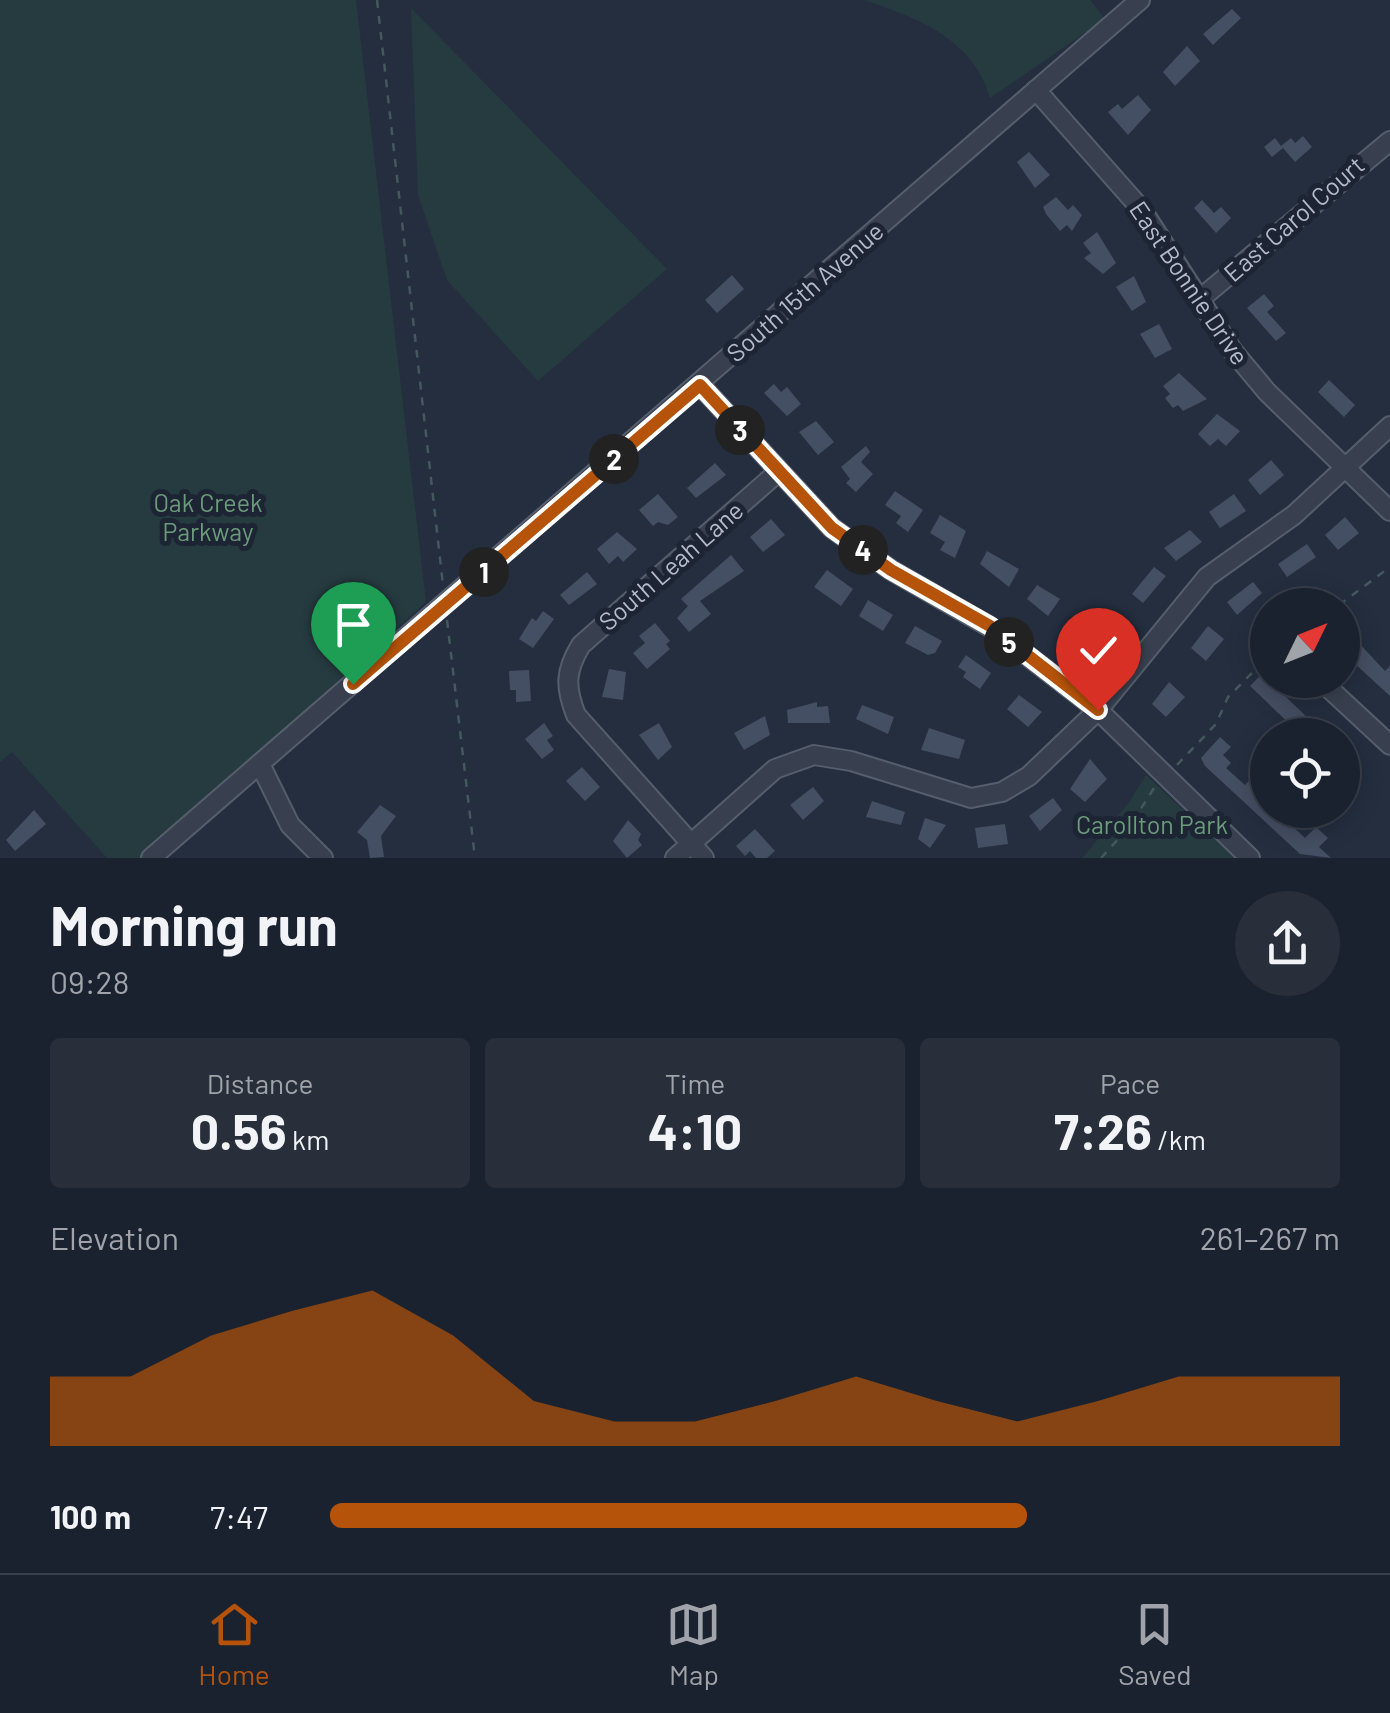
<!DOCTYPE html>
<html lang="en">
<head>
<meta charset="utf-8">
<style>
  body { margin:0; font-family:Barlow,sans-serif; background:#282f3b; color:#f1f3f6; height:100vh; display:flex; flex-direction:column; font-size:38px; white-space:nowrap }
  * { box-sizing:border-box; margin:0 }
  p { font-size:32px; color:#a0a4aa }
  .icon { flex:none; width:55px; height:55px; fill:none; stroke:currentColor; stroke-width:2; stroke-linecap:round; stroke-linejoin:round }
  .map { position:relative; height:858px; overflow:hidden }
  .drawer { display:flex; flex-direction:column; background:#1b222f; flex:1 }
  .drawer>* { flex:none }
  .needle { width:65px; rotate:47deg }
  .tools { position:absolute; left:1250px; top:588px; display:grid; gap:20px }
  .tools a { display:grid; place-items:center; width:110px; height:110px; border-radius:50%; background:#1b222f; box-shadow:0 5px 25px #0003,0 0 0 2px #393f4b; font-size:50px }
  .pin { position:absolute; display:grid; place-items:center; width:85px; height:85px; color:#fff; margin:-102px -42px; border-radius:50% 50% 50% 0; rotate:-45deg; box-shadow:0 0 10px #0007 }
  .pin .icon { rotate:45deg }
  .km { position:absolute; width:50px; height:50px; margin:-25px; border-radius:50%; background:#222; color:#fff; font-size:28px; line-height:50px; text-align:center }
  .round { display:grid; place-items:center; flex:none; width:105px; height:105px; border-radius:52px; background:#282f3b }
  .summary { display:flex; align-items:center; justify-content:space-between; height:170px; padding:0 50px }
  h1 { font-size:55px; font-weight:700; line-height:75px }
  .figures { display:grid; grid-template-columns:repeat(3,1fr); gap:15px; height:170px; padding:10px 50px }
  .figures div { display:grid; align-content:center; border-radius:10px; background:#282f3b; text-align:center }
  .figures b { font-size:50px; font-weight:700 }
  .figures small { font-size:28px; font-weight:400 }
  .figures p { font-size:28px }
  .chart { height:280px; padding:20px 50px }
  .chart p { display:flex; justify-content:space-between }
  .chart svg { width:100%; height:180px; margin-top:10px; fill:#b45309; opacity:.7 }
  ul { padding:0 50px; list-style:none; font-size:32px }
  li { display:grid; grid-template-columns:160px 120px 1fr; align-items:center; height:75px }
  li i { height:25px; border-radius:12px; background:#b45309 }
  .tab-bar { display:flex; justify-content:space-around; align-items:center; height:140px; border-top:2px solid #393f4b; background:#1b222f; font-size:28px; color:#a0a4aa }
  .tab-bar a { display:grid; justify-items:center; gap:5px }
  .tab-bar .on { color:#b45309 }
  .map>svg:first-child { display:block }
  .green { fill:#263b40 }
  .building { fill:#454f63 }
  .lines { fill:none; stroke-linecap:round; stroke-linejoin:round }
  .minor-casing { stroke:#565e6d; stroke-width:22 }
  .path { stroke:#44585d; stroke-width:2.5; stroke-dasharray:8 8; stroke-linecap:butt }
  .minor { stroke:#38404f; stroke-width:18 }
  .route-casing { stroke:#fff; stroke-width:20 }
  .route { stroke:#b45309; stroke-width:12 }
  .labels { text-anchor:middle; stroke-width:10; stroke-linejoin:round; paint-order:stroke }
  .street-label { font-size:25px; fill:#b4bbca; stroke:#1d2534 }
  .park-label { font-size:25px; fill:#6b9b7a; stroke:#1d2534 }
</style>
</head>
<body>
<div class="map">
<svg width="1390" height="858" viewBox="0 0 1390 858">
  <rect width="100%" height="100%" fill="#242e3f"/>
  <g class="green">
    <path d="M 0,0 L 356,0 L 426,602 L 142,858 L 107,858 L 12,752 L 0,762 Z"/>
    <path d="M 864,0 L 1090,0 L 1105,19 L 990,98 C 974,39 916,17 864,0 Z"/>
    <path d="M 411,8 L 667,269 L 538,381 L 447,280 L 418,195 Z"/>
    <path d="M 1146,775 L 1235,858 L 1082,858 L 1128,804 Z"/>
  </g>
  <g class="building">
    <path d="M 1232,9 L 1241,18 L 1213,45 L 1203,34 Z"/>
    <path d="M 1187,46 L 1200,61 L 1175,86 L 1163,72 Z"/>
    <path d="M 1138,95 L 1151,110 L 1128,135 L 1108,112 L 1118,104 L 1122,109 Z"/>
    <path d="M 1303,136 L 1312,147 L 1295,162 L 1283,148 L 1272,157 L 1264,147 L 1275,138 L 1281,146 L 1291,138 L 1295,143 Z"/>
    <path d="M 1029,152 L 1050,175 L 1035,188 L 1017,162 Z"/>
    <path d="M 1056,197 L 1068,210 L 1073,205 L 1082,215 L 1072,231 L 1067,225 L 1060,231 L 1046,214 L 1043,207 Z"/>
    <path d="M 1202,200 L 1214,213 L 1221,207 L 1231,218 L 1216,233 L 1194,208 Z"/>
    <path d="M 1097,232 L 1116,263 L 1103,274 L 1084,258 L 1091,253 L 1083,243 Z"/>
    <path d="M 732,275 L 744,289 L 717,313 L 705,300 Z"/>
    <path d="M 1134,276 L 1146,302 L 1132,311 L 1116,287 Z"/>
    <path d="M 1264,294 L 1274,306 L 1267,312 L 1286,333 L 1276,341 L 1247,308 Z"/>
    <path d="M 1159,324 L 1172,349 L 1155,358 L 1140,334 Z"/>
    <path d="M 1179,373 L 1207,399 L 1183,411 L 1178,405 L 1173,408 L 1165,398 L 1170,394 L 1163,386 Z"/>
    <path d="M 1329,380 L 1355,405 L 1344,417 L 1318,392 Z"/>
    <path d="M 774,384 L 781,392 L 787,387 L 801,404 L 787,416 L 764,393 Z"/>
    <path d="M 1217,414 L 1240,431 L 1226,446 L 1218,439 L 1210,446 L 1198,434 Z"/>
    <path d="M 816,421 L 834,442 L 818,455 L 799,432 Z"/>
    <path d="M 866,446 L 870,452 L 861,462 L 873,474 L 856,492 L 846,483 L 850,479 L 841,467 Z"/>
    <path d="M 1271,460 L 1284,475 L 1260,495 L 1248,480 Z"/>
    <path d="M 715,463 L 726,475 L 696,498 L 687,488 Z"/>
    <path d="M 895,491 L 923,510 L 908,532 L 896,523 L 901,516 L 885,505 Z"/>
    <path d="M 658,494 L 678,517 L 668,525 L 658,522 L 653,526 L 639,510 Z"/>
    <path d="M 1234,494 L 1246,511 L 1220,528 L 1209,512 Z"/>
    <path d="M 940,515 L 966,531 L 955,558 L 940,550 L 945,542 L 930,533 Z"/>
    <path d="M 1345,517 L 1359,533 L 1338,550 L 1325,535 Z"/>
    <path d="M 771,519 L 785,535 L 763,552 L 750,537 Z"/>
    <path d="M 1190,530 L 1202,542 L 1176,561 L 1164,548 Z"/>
    <path d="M 617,532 L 637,549 L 623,562 L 618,556 L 609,564 L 597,549 Z"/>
    <path d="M 1307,544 L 1316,557 L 1287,577 L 1278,564 Z"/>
    <path d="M 987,551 L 1019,569 L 1009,587 L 980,564 Z"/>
    <path d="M 731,555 L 744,571 L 700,601 L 711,614 L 689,632 L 677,618 L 688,606 L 681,599 Z"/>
    <path d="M 1154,567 L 1166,576 L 1143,603 L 1132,594 Z"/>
    <path d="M 827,570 L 853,589 L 841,606 L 814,587 Z"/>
    <path d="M 587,572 L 597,584 L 569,605 L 560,595 Z"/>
    <path d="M 1253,582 L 1262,593 L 1237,615 L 1227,602 Z"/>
    <path d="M 1037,585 L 1060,599 L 1048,616 L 1027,599 Z"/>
    <path d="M 868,600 L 893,615 L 883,631 L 859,616 Z"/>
    <path d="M 543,611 L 554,619 L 533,648 L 519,639 L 532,618 L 536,621 Z"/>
    <path d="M 655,623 L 670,641 L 666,644 L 670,649 L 647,669 L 633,653 L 645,643 L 639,636 Z"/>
    <path d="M 1342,625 L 1385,671 L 1390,666 L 1390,696 L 1342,652 Z"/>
    <path d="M 915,626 L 942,641 L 935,653 L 928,655 L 905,643 Z"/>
    <path d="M 1208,626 L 1224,639 L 1206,661 L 1191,648 Z"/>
    <path d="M 1087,627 L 1109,627 L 1110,645 L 1077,644 L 1077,630 Z"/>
    <path d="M 966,655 L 991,673 L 980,689 L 963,677 L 966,672 L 958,667 Z"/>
    <path d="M 609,669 L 626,672 L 623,700 L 602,697 Z"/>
    <path d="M 529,670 L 531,701 L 516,702 L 516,690 L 510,690 L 509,671 Z"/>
    <path d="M 1262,674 L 1310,720 L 1298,732 L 1250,686 Z"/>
    <path d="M 1169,682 L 1185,697 L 1166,717 L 1152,704 Z"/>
    <path d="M 1019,695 L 1042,712 L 1028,727 L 1007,709 Z"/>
    <path d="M 817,702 L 817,707 L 828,706 L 830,723 L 788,723 L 787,710 Z"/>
    <path d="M 862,705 L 894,717 L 888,734 L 856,719 Z"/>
    <path d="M 765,716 L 770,735 L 744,750 L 734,733 Z"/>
    <path d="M 544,723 L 553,736 L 547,740 L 554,750 L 542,759 L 525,739 Z"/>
    <path d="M 659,723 L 672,747 L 658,760 L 639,735 Z"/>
    <path d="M 929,728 L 965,740 L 959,759 L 921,750 Z"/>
    <path d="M 1220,737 L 1231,747 L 1223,755 L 1231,763 L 1226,768 L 1245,785 L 1256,773 L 1268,784 L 1268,810 L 1296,810 L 1286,820 L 1305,838 L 1316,827 L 1328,838 L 1319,847 L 1331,858 L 1300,854 L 1205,766 L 1201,758 Z"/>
    <path d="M 1090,759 L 1107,779 L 1085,802 L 1070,789 Z"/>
    <path d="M 582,767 L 600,787 L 585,801 L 566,781 Z"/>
    <path d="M 813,787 L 824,801 L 803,820 L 790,805 Z"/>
    <path d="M 1053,798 L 1062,810 L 1040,831 L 1029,816 Z"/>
    <path d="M 872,801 L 905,812 L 901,825 L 866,817 Z"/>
    <path d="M 380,805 L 396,816 L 381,836 L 384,857 L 370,858 L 367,840 L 357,832 Z"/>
    <path d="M 34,810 L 46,824 L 15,851 L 6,840 Z"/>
    <path d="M 925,818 L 946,825 L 930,848 L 918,839 Z"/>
    <path d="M 628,820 L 641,834 L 638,840 L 642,845 L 627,858 L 613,841 Z"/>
    <path d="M 1005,824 L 1008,844 L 978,848 L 975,828 Z"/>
    <path d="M 755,829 L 775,851 L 767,858 L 756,858 L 750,851 L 745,856 L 736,846 Z"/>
  </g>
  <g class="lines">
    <defs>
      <g id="minor">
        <path d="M 1036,90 L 1142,210 L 1232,350 L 1267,392 L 1390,511"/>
        <path d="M 1200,299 L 1390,141"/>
        <path d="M 700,385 L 832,528 L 891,570 L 990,627 L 1098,710 L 1250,858"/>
        <path d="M 1320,680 L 1390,745"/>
        <path d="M 260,764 L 290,825 L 323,858"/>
        <path d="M 151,858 L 1140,0"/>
        <path d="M 675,858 L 775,769 L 814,755 L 851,761 L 971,798 L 1002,792 L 1029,776 L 1098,710 L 1207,577 L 1294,515 L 1390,426"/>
        <path d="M 704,858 L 576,715 C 565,687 565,671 581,645 L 778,472"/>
      </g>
    </defs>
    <use href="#minor" class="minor-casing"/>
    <g class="path">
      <path d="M 377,0 L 443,585"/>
      <path d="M 1339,605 L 1390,567"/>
      <path d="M 447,620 L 475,858"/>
      <path d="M 1177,765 L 1216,724 L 1228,697 L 1268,657"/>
      <path d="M 1101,858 L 1130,826 L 1154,788"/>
    </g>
    <use href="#minor" class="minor"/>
  </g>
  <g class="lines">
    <defs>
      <path id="route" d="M 353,684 L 700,385 L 832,528 L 891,570 L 990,626 L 1098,710"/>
    </defs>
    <use href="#route" class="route-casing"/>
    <use href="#route" class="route"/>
  </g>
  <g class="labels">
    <g class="street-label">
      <text transform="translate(1294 219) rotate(-41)" y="9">East Carol Court</text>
      <text transform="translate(1189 283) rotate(56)" y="9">East Bonnie Drive</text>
      <text transform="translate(805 292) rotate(-41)" y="9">South 15th Avenue</text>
      <text transform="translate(671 566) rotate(-41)" y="9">South Leah Lane</text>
    </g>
    <g class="park-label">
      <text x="208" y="512">Oak Creek<tspan x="208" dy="29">Parkway</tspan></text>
      <text x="1152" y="834">Carollton Park</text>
    </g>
  </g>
</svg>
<div class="tools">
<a><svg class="needle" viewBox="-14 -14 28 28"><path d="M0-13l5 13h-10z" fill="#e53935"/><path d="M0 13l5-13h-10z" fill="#a0a4aa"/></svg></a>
<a><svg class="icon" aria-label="locate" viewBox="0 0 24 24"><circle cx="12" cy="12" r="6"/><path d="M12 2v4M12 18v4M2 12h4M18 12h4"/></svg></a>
</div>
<div class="pin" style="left:353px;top:684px;background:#1e9e55"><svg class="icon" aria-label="arrive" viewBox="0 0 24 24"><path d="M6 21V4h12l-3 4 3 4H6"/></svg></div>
<div class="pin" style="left:1098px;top:710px;background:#d93025"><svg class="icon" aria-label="check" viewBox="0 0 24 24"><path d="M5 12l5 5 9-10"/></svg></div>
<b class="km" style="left:484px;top:572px">1</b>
<b class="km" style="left:614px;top:459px">2</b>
<b class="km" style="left:740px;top:430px">3</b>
<b class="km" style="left:863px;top:550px">4</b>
<b class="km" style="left:1009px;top:642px">5</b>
</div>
<section class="drawer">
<div class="summary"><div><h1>Morning run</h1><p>09:28</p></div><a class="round"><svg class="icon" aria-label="share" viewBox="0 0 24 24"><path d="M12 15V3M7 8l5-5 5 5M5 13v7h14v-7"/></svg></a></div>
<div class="figures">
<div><p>Distance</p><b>0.56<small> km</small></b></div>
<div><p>Time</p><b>4:10</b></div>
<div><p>Pace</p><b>7:26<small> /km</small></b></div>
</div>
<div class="chart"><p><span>Elevation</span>261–267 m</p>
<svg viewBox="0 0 160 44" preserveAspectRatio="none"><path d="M0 44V27L10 27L20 17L30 11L40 6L50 17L60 33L70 38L80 38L90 33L100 27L110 33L120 38L130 33L140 27L150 27L160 27V44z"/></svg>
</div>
<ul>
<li><b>100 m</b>7:47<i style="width:69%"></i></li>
</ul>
</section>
<nav class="tab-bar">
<a class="on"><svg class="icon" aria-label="home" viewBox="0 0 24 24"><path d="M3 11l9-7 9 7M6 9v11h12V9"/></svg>Home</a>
<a><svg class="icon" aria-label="map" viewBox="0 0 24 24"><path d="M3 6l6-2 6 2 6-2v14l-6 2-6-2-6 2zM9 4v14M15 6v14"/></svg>Map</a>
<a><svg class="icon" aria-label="saved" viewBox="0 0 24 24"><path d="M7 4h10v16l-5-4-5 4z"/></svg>Saved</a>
</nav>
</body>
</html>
